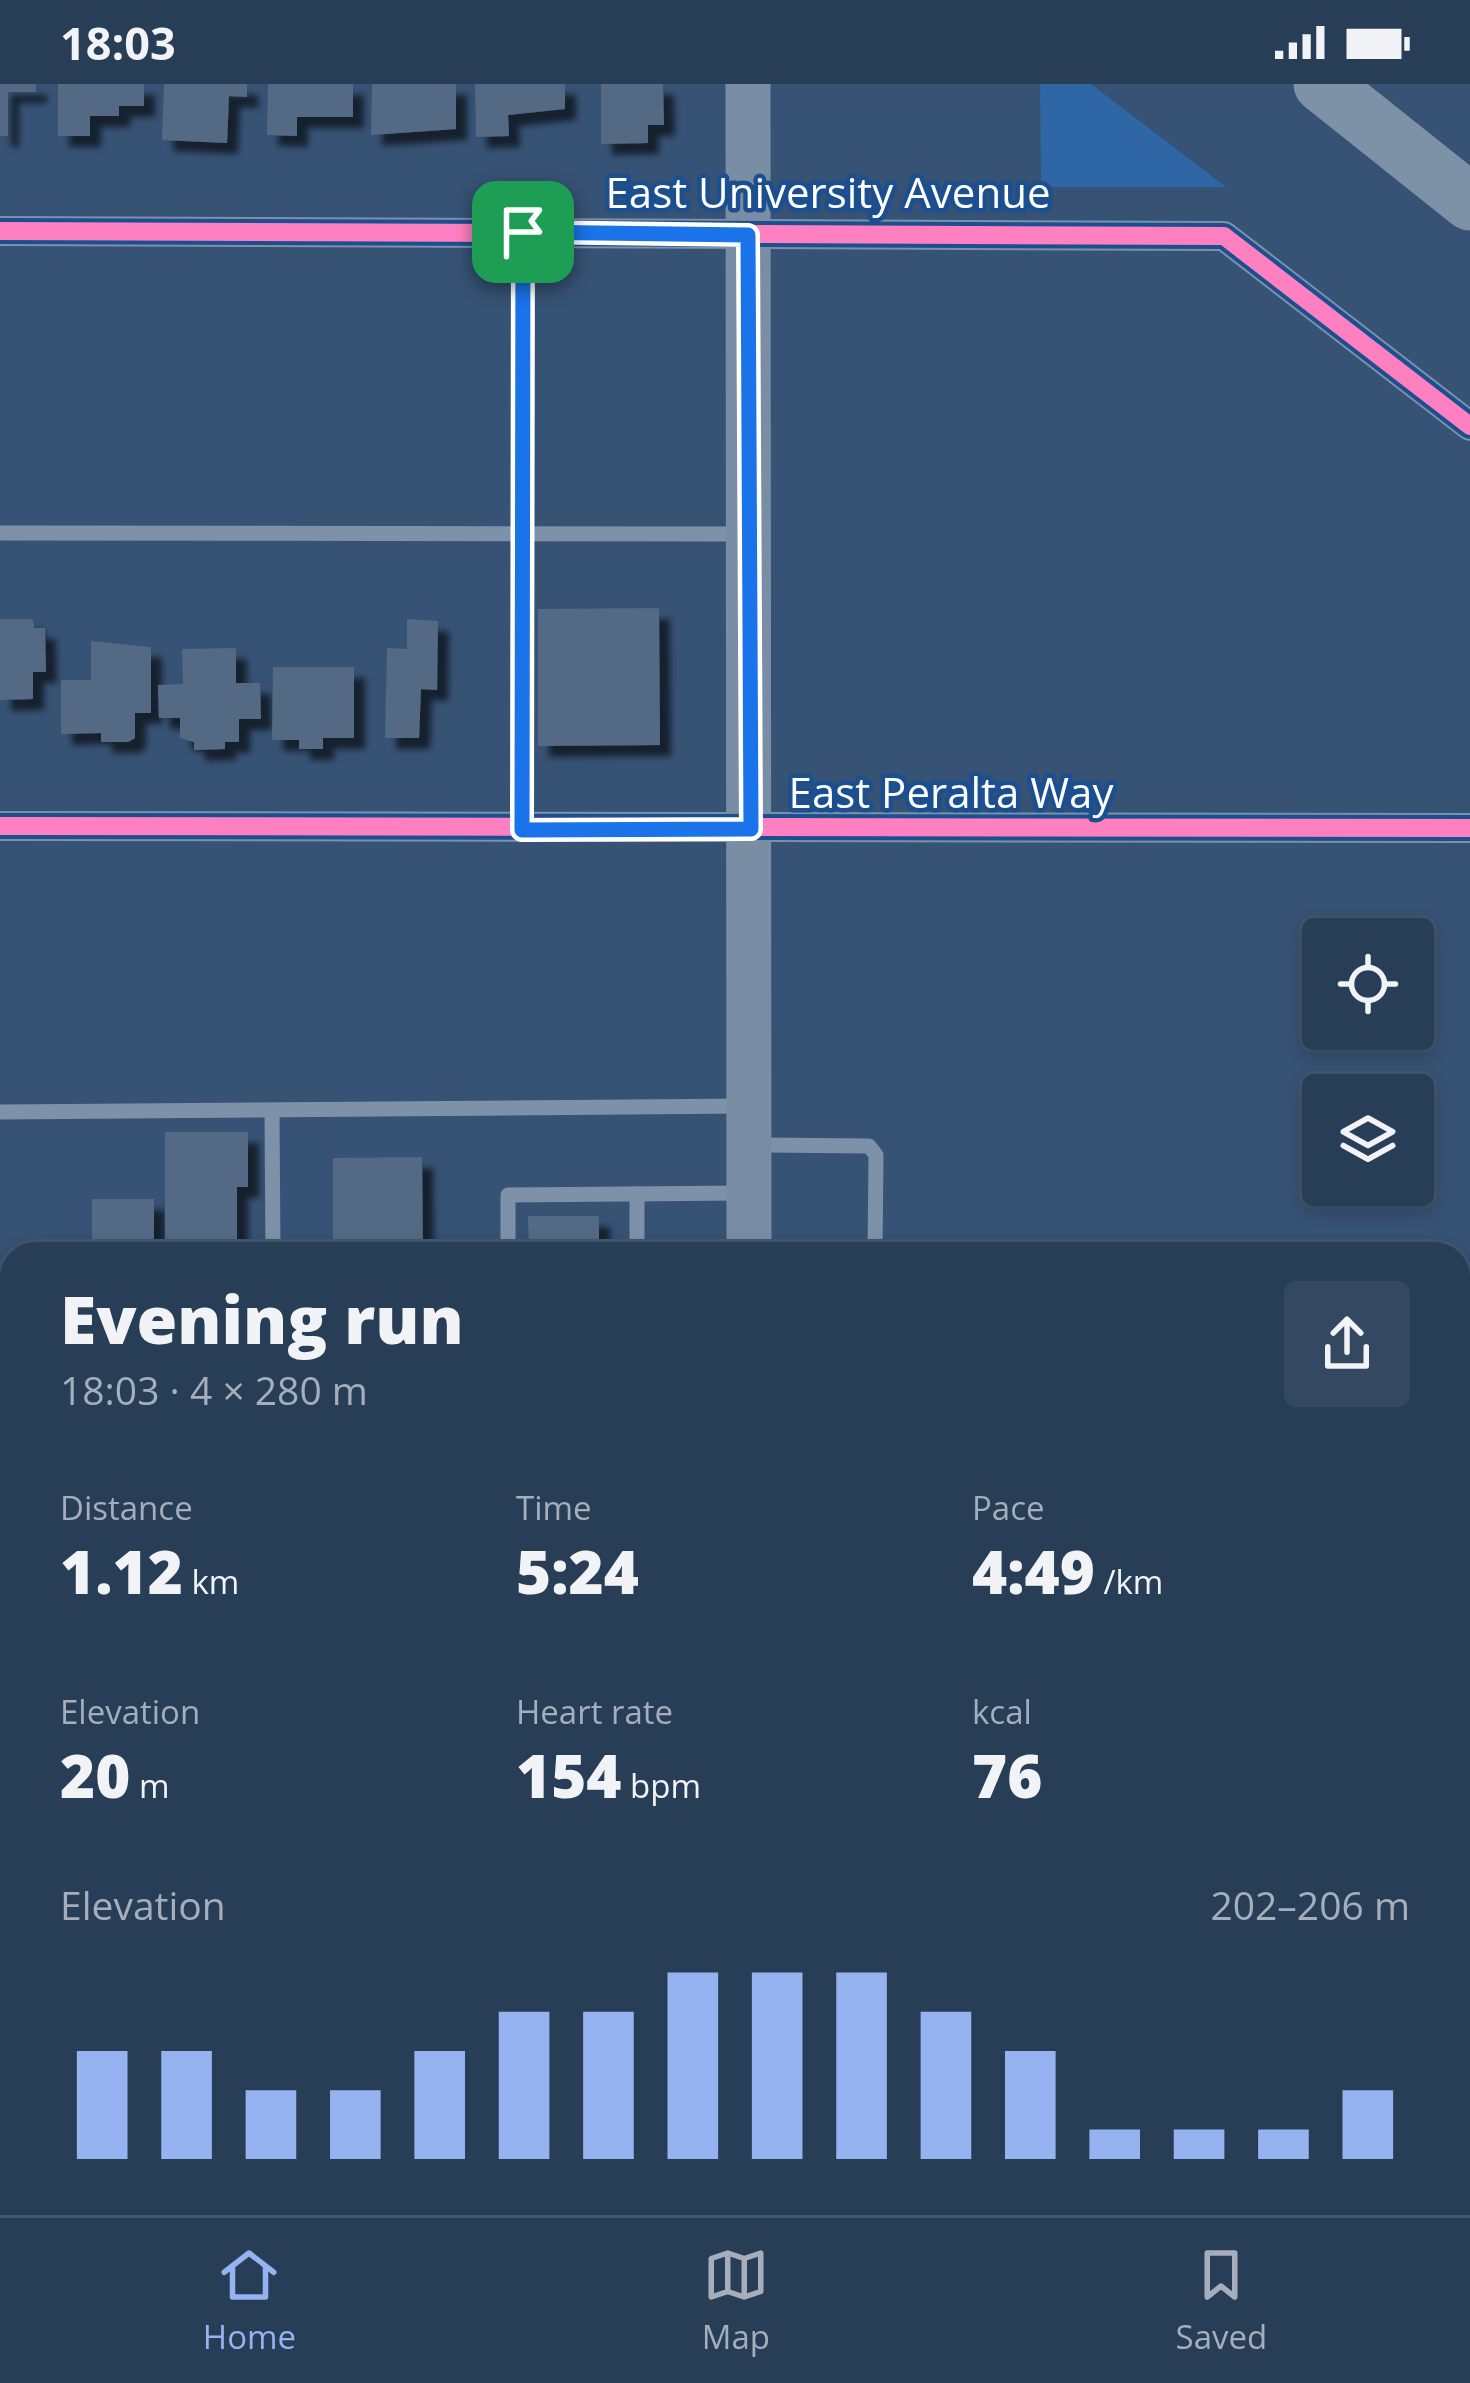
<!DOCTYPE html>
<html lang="en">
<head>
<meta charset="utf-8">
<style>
  body { margin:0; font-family:"Open Sans",sans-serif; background:#344961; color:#f1f3f6; height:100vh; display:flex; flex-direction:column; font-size:45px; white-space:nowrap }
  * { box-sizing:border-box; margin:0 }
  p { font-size:39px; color:#a5aeba }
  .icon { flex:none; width:66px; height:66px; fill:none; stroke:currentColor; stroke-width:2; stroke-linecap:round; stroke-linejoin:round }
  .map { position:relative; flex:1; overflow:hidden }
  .side { position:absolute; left:0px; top:1158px; width:1470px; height:975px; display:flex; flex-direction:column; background:#283e57; border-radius:36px 36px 0 0; box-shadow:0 6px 18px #0003,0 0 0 3px #44576d }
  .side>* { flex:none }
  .controls { position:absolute; left:1302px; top:834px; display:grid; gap:24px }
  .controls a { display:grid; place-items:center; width:132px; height:132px; border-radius:12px; background:#283e57; box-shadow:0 6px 18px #0003,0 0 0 3px #44576d; font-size:60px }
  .pin { position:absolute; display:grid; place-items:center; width:102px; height:102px; color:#fff; margin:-51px; border-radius:24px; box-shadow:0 6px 18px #0006 }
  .round { display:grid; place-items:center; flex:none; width:126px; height:126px; border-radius:12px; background:#344961 }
  .summary { display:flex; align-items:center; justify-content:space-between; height:204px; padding:0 60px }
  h1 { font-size:66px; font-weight:800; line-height:90px }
  .metrics { display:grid; grid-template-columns:repeat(3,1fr); gap:18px; height:204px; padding:12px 60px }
  .metrics div { display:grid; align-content:center }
  .metrics b { font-size:60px; font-weight:800 }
  .metrics small { font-size:33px; font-weight:400 }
  .metrics p { font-size:33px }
  .chart { height:336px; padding:24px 60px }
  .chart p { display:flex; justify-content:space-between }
  .chart svg { width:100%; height:216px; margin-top:12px; stroke:#95b2f1; stroke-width:6 }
  .status { display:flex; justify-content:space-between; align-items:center; height:84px; padding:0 60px; background:#283e57; direction:ltr }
  .status svg { height:33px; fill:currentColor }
  .menu { display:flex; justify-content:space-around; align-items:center; height:168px; border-top:3px solid #44576d; background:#283e57; font-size:33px; color:#a5aeba }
  .menu a { display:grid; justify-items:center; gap:6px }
  .menu .active { color:#95b2f1 }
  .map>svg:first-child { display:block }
  .green { fill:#2f66a5 }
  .water { fill:#3b618d }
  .building { fill:#526984; filter:url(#shadow) }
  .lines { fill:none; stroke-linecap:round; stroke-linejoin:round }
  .service { stroke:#7d92a8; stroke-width:15 }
  .minor { stroke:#7d92a8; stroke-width:30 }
  .secondary { stroke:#798da4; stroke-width:45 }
  .motorway { stroke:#7e92a7; stroke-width:57 }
  .cycleway-casing { stroke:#1b4f8f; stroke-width:26 }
  .cycleway { stroke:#ff80c0; stroke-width:18 }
  .route-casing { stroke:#fff; stroke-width:24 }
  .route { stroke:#1a73e8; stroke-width:15 }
  .labels { text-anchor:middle; stroke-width:9; stroke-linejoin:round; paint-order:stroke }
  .street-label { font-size:42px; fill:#fff; stroke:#1b4f8f }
</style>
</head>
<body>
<div class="status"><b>18:03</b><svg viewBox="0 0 49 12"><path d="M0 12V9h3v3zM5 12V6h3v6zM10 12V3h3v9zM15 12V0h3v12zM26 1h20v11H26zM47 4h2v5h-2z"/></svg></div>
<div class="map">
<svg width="1470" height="2131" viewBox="0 0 1470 2131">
  <defs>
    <filter id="shadow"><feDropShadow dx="11" dy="11" stdDeviation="3" flood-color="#0009"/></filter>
  </defs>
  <rect width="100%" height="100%" fill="#365274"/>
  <path class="green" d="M 1040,0 L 1091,0 L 1226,103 L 1041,103 Z"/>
  <rect class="water" x="1458" y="1432" width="12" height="122"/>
  <g class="building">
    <path d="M 0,0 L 36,0 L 36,8 L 8,8 L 8,52 L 0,52 Z"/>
    <path d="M 58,0 L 144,0 L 144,22 L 119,22 L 119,32 L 90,32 L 90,52 L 58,52 Z"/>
    <path d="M 164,0 L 247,0 L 247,13 L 229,12 L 227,59 L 162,56 Z"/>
    <path d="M 268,0 L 353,0 L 353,33 L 297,33 L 297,52 L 267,51 Z"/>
    <path d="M 372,0 L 456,0 L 456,45 L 371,51 Z"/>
    <path d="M 475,0 L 565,0 L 565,25 L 508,31 L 509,52 L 476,53 Z"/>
    <path d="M 601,0 L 663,0 L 664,41 L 648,41 L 648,59 L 601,60 Z"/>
    <path d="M 659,524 L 660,661 L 538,662 L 538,525 Z"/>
    <path d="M 0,535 L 33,535 L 34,544 L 45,544 L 46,588 L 33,588 L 33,615 L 0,616 Z"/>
    <path d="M 407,535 L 438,537 L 437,606 L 421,605 L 419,654 L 385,654 L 387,564 L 407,565 Z"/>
    <path d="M 91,557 L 151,563 L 151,629 L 135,629 L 135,654 L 128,658 L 101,658 L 101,649 L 61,650 L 61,596 L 91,596 Z"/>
    <path d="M 236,564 L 236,599 L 260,599 L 261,635 L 239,635 L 239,658 L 225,658 L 225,665 L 194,666 L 194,658 L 180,654 L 180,634 L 159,634 L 158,601 L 183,600 L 182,565 Z"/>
    <path d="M 273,583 L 354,583 L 354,654 L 323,654 L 323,665 L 299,665 L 299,656 L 272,656 Z"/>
    <path d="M 165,1048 L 248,1048 L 248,1103 L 237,1103 L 237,1170 L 165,1170 Z"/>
    <path d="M 422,1073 L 423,1170 L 333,1170 L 333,1074 Z"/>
    <rect x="92" y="1115" width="62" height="55"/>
    <path d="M 528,1132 L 599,1132 L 599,1170 L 529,1170 Z"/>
    <path d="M 409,2121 L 435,2121 L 440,2131 L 385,2131 Z"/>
    <rect x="477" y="2121" width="86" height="10"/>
    <rect x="583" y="2121" width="74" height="10"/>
    <rect x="1032" y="2121" width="128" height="10"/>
  </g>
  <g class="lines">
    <g class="service">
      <path d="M 0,449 L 741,450"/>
      <path d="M 522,746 L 523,149"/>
      <path d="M 272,1026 L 273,1170"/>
      <path d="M 0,1028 L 747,1022"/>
      <path d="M 755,1061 L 869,1062 L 876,1071 L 875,1170"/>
      <path d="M 637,1110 L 637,1170"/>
      <path d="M 508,1170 L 508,1111 L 745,1109"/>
      <path d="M 1458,1591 L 1470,1602"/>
      <path d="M 1458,1924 L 1470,1924"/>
      <path d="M 143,2131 L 144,2121"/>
    </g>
    <g class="minor">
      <path d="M 0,147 L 1224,152 L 1470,342"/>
      <path d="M 0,742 L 1470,744"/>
    </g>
    <g class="secondary">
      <path d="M 748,0 L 749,1170"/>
      <path d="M 1458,1291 L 1470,1291"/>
      <path d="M 0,1319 L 12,1319"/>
      <path d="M 1458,1363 L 1470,1363"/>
      <path d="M 764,2121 L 764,2131"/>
    </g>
    <path class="motorway" d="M 1322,0 L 1470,118"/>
    <defs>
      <g id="cycleway">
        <path d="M 0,147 L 1224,152 L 1470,342"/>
        <path d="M 0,742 L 1470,744"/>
      </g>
    </defs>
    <use href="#cycleway" class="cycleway-casing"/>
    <use href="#cycleway" class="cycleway"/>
  </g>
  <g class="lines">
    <defs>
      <path id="route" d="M 523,148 L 748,151 L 751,745 L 522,746 Z"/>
    </defs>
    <use href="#route" class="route-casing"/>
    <use href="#route" class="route"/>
  </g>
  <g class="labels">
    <g class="street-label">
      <text x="828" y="124">East University Avenue</text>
      <text x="951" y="724">East Peralta Way</text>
    </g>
  </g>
</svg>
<div class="controls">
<a><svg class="icon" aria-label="locate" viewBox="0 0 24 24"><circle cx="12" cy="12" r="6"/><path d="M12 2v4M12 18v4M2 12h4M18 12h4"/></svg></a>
<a><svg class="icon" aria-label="layers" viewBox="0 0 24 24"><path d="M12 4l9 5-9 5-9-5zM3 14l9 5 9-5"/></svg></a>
</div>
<div class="pin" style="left:523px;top:148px;background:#1e9e55"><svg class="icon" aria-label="arrive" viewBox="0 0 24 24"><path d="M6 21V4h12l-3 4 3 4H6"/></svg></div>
<section class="side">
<div class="summary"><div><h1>Evening run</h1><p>18:03 · 4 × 280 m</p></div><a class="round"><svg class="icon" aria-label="share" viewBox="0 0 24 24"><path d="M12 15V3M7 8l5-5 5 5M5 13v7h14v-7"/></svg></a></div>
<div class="metrics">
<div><p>Distance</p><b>1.12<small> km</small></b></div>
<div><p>Time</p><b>5:24</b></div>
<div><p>Pace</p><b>4:49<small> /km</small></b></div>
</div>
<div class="metrics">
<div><p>Elevation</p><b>20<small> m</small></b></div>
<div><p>Heart rate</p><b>154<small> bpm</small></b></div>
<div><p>kcal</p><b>76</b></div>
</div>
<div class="chart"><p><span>Elevation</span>202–206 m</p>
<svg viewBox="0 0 160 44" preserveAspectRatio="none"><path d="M5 44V22M15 44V22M25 44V30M35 44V30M45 44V22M55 44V14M65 44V14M75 44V6M85 44V6M95 44V6M105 44V14M115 44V22M125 44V38M135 44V38M145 44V38M155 44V30"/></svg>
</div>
</section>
</div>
<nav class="menu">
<a class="active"><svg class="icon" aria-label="home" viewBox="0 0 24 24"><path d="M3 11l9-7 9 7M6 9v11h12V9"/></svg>Home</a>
<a><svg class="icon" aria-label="map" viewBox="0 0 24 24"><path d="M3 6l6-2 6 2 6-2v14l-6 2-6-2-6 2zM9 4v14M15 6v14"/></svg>Map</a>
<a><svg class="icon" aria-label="saved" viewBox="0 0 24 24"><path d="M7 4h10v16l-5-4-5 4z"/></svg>Saved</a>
</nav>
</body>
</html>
